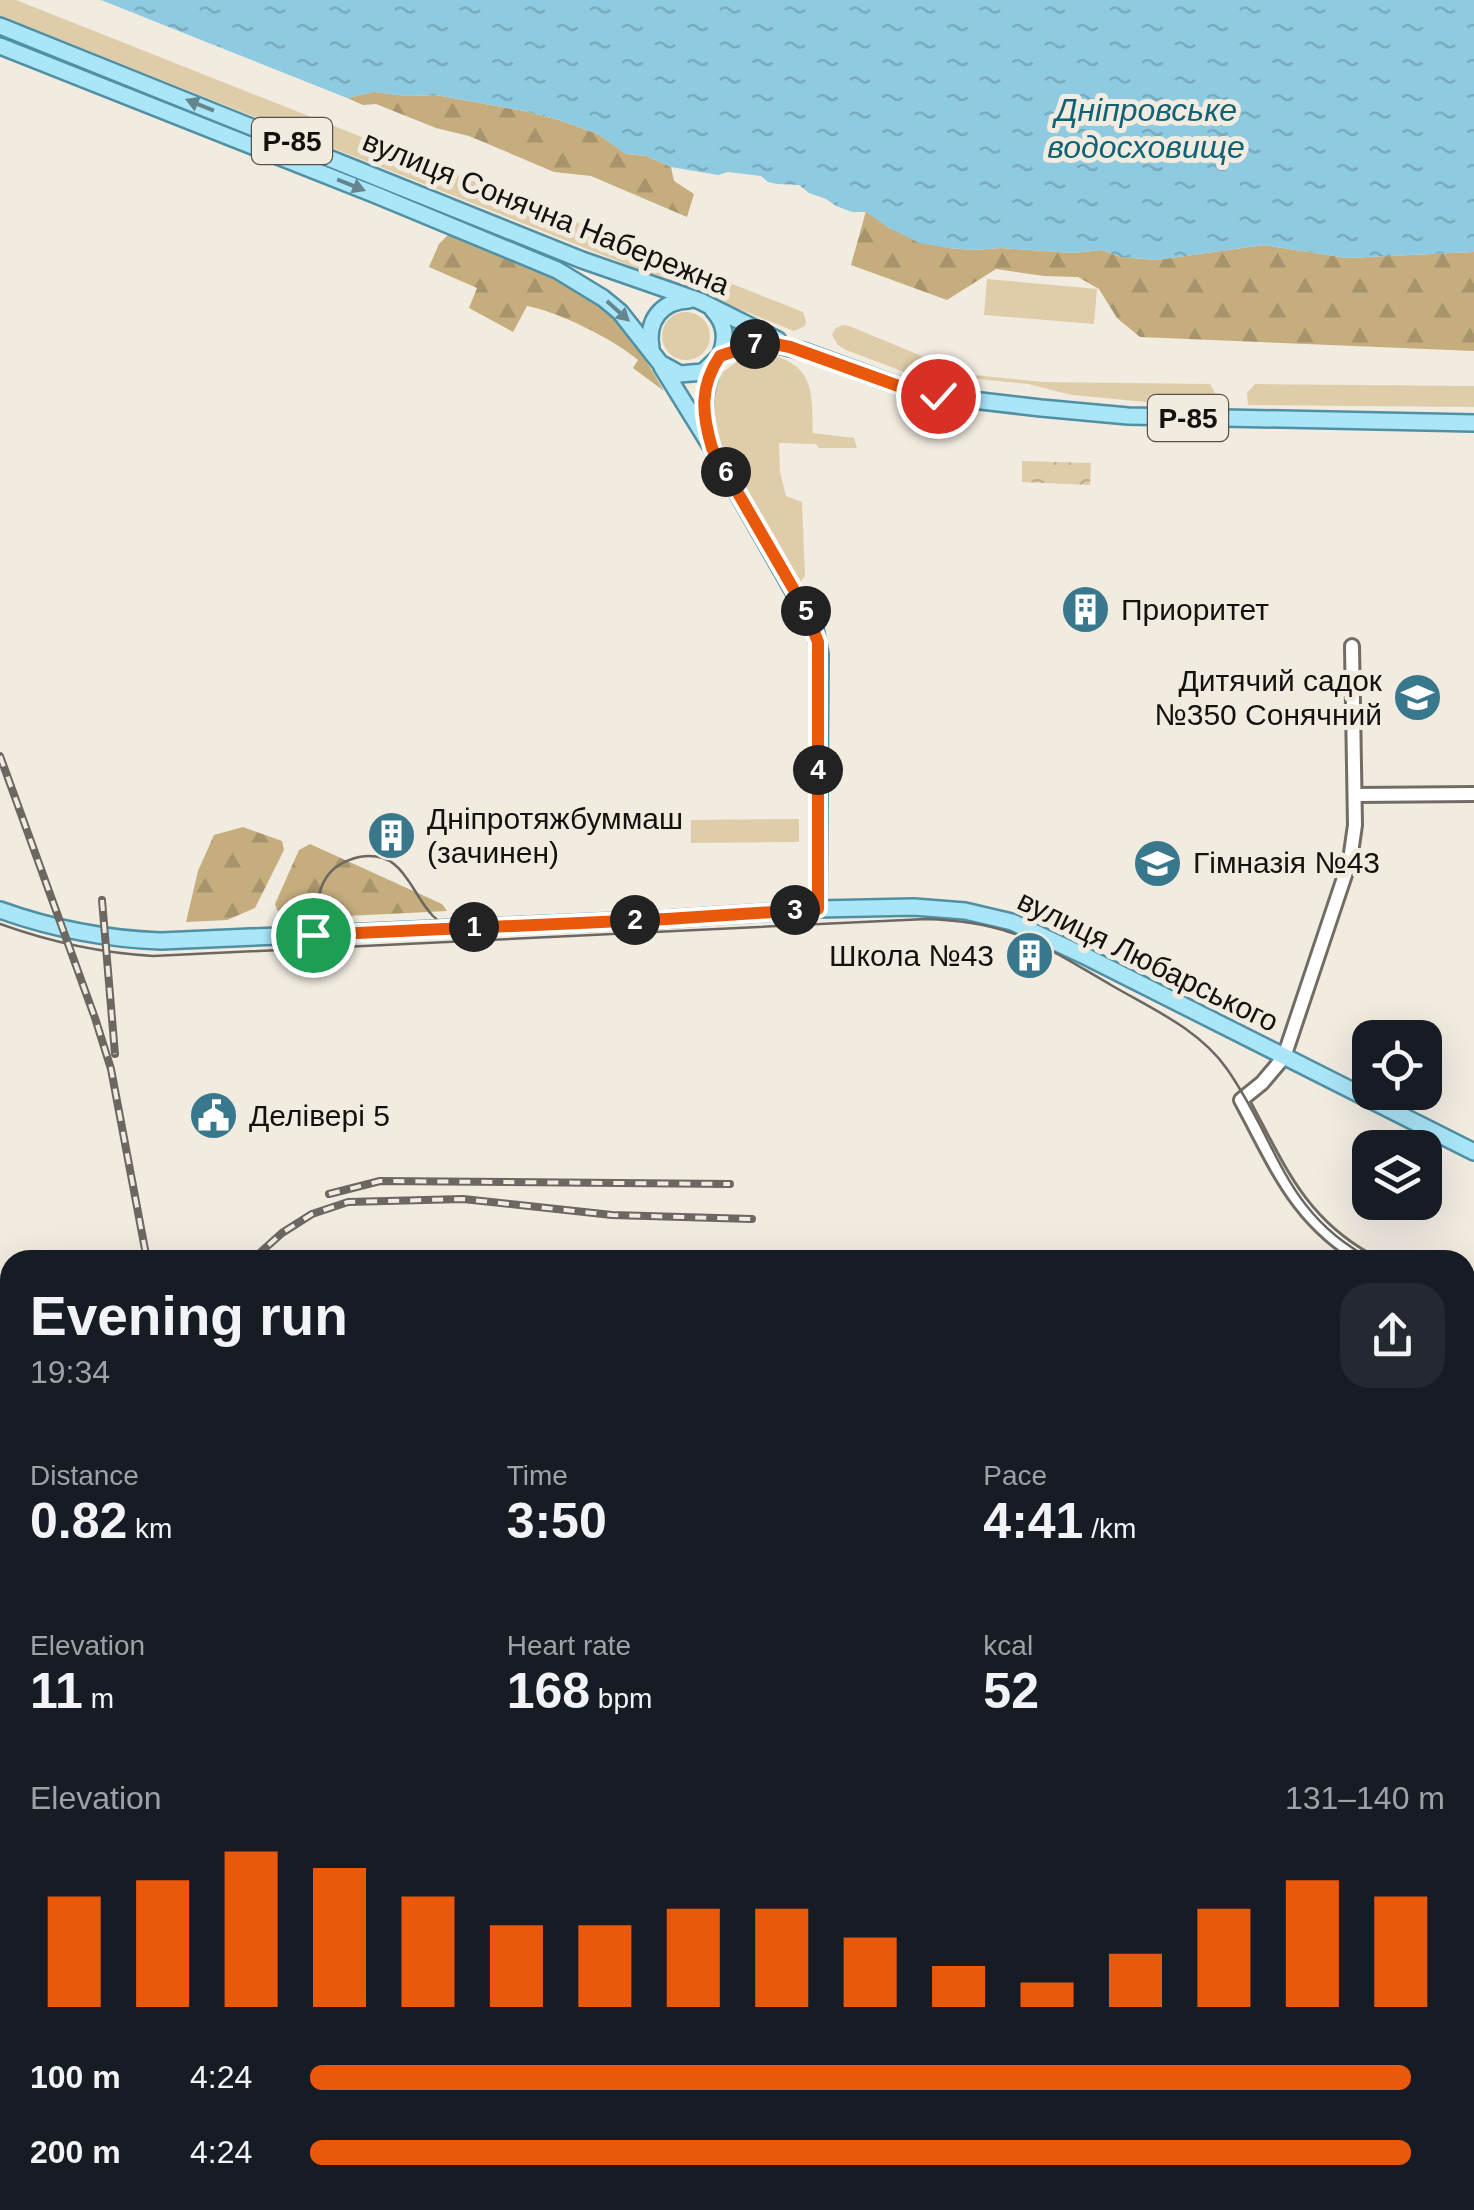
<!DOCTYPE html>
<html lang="en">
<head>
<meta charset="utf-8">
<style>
  body { margin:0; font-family:Helvetica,sans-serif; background:#242831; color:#f1f3f6; height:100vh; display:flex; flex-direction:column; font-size:38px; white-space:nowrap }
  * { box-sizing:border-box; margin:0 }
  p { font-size:32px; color:#9ea1a6 }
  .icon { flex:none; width:55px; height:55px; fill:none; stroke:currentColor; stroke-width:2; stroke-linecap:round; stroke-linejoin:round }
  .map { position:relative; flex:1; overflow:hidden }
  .drawer { position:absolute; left:0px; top:1250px; width:1475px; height:960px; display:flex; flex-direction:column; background:#171b24; border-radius:30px 30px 0 0; box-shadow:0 10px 40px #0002 }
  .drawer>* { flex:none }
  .buttons { position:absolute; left:1352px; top:1020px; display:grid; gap:20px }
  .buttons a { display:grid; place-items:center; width:90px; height:90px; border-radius:20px; background:#171b24; box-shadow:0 10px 40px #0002; font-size:50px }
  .pin { position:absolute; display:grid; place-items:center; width:85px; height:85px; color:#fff; margin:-42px; border:5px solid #fff; border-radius:50%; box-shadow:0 2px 10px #0007 }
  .km { position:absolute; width:50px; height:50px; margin:-25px; border-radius:50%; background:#222; color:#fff; font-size:28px; line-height:50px; text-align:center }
  .round { display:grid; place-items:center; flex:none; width:105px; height:105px; border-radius:30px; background:#242831 }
  .summary { display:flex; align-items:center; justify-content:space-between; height:170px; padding:0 30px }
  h1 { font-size:55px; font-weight:700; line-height:75px }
  .figures { display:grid; grid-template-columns:repeat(3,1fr); gap:15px; height:170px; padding:10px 30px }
  .figures div { display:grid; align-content:center }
  .figures b { font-size:50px; font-weight:700 }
  .figures small { font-size:28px; font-weight:400 }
  .figures p { font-size:28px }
  .chart { height:280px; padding:20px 30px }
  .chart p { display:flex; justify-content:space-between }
  .chart svg { width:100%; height:180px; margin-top:10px; stroke:#ea580c; stroke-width:6 }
  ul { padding:0 30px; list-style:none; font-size:32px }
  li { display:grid; grid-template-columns:160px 120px 1fr; align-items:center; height:75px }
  li i { height:25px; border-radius:12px; background:#ea580c }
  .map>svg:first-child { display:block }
  .green { fill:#dfcdaa }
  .forest { fill:url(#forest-firs) }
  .park { fill:url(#park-crowns) }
  .water { fill:url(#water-ripples) }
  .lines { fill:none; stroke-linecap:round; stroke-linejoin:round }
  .minor-casing { stroke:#726d64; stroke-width:18 }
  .major-casing { stroke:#5090a4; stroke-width:20 }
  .minor { stroke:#fff; stroke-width:12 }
  .major { stroke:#aae5f8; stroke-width:15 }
  .tram { stroke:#6c6861; stroke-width:2.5 }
  .rail-casing { stroke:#6c6861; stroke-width:8 }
  .rail { stroke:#f1ebe0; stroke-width:4; stroke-dasharray:11; stroke-linecap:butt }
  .oneway { fill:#66868f }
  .route-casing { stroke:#fff; stroke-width:20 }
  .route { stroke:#ea580c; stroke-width:12 }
  .labels { text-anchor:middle; stroke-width:10; stroke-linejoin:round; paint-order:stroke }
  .shield { fill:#f1ebe0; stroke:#56534d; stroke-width:2.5 }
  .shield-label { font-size:28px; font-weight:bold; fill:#14120e }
  .street-label { font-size:30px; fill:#14120e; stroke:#f1ebe0 }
  .poi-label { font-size:30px; fill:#14120e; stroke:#f1ebe0; text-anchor:start }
  .water-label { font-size:32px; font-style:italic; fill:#126277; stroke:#f1ebe0 }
</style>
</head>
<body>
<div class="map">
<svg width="1474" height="2210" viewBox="0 0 1474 2210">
  <defs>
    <pattern id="forest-firs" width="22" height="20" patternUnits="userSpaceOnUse" patternTransform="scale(2.5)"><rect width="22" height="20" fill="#c5ad7e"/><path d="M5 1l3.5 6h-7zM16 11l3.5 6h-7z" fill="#a8946c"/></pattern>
    <pattern id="park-crowns" width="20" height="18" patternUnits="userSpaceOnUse" patternTransform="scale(2.5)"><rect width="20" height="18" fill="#dfcdaa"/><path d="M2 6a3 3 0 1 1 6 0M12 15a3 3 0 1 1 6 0" fill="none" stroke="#beaf91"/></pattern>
    <pattern id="water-ripples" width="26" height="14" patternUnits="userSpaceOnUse" patternTransform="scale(2.5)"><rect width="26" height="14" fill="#8ecae0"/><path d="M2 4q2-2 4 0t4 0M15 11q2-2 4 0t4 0" fill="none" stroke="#7aacbf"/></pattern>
  </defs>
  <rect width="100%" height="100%" fill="#f1ebe0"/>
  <g class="green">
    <path d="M 0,0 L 16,0 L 803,312 L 806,321 L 805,326 L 794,331 L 0,16 Z"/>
    <path d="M 987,279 L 1097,289 L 1094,324 L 984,315 Z"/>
    <circle cx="686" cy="336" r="24"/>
    <path d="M 842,325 L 849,326 L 929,359 L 925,372 L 912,375 L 846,350 L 838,345 L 832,335 L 835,329 Z"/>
    <path d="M 769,354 C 815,366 812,392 813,433 L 854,438 L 857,448 L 819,448 L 816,444 L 779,443 L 780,472 L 786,496 L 802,502 L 805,576 L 799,584 L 755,503 L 721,448 L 714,426 L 713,394 L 723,372 L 743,357 Z"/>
    <path d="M 941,364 L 964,374 L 1043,382 L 1210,384 L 1215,393 L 1216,404 L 1146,402 L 1072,395 L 1028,384 L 979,379 L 954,382 L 940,369 Z"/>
    <path d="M 1255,384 L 1474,386 L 1474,407 L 1248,405 L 1247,393 Z"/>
    <path d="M 799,819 L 799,842 L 691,843 L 691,820 Z"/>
  </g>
  <g class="forest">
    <path d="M 374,92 L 407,96 L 436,95 L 524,111 L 559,120 L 598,134 L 626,154 L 646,156 L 671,167 L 674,181 L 694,194 L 687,217 L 591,176 L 554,172 L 469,136 L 436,128 L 376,104 L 363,105 L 347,98 Z"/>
    <path d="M 866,211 L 889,228 L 948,248 L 973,250 L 1001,248 L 1073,253 L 1102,250 L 1121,257 L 1156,260 L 1264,245 L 1347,258 L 1474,252 L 1474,351 L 1140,337 L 1117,318 L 1099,289 L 1078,277 L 1044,276 L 996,269 L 947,300 L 851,265 Z"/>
    <path d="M 448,235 C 504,257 571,277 615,320 C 634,340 650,367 664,391 L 633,368 L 638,360 C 615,340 557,311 527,306 L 513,332 L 469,308 L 477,288 L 429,267 L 439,244 Z"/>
    <path d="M 243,827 L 282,841 L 284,850 L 255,908 L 227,920 L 186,922 L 198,871 L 214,835 Z"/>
    <path d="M 310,844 L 442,904 L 447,911 L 288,919 L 279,914 L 275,904 L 299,850 Z"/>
  </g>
  <path class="park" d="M 1022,461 L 1091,463 L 1090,485 L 1022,482 Z"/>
  <path class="water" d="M 101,0 L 1474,0 L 1474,252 L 1347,258 L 1264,245 L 1156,260 L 1121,257 L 1102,250 L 1073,253 L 1001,248 L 973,250 L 948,248 L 919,243 L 889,228 L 866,212 L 852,212 L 836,206 L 826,199 L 809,193 L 799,185 L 777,184 L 768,182 L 761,176 L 728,172 L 718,175 L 671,167 L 646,156 L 626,154 L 598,134 L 559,120 L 524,111 L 436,95 L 407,96 L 374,92 L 347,98 Z"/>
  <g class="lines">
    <defs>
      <g id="minor">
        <path d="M 1352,646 L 1355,825 L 1350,860 L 1284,1057 L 1262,1083 L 1241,1100 C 1277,1166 1297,1221 1366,1260"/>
        <path d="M 1355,795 L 1474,794"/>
        <path d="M 1465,1280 L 1474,1280"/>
      </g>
      <g id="major">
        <path d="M 0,26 L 582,260 L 700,301 L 778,340"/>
        <path d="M 0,46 L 376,195 L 557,270 L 603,298 L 620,312 L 660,363 L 680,374 L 703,372 L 720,356 L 739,348 L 770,343 L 803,351 L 904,388 L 938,396 L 1041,408 L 1128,416 L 1474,423"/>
        <path d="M 713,310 C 726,324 727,339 720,356"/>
        <path d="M 651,348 C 646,320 662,301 689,300"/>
        <path d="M 662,367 L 712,448 L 815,629 L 820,654 L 818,909"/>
        <path d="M 708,435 C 701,411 704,388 714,365"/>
        <path d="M 0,910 C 53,929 105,939 161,941 L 667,919 L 818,909 L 914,907 L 965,911 L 1012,922 L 1087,957 L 1474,1152"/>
      </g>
    </defs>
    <use href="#minor" class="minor-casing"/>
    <use href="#major" class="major-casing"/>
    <use href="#minor" class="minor"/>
    <use href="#major" class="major"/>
    <g class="tram">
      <path d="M 0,924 C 50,942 100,953 153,956 L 926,919 C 955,920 982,923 1009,932 C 1045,944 1078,966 1111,985 C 1152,1009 1199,1029 1227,1069 C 1279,1143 1284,1214 1373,1260"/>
      <path d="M 349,950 C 334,943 324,932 320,916 C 317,903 319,889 326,878 C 333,867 346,860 359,857 C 404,849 409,891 433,916 C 444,927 458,935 473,939"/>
      <path d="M 1465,1278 L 1474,1278"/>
    </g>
    <defs>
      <g id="rail">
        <path d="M 0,756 L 95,1018 L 111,1069 L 147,1260"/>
        <path d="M 102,900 L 115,1054"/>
        <path d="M 329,1194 L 380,1181 L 730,1184"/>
        <path d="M 252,1260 L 282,1233 L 312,1214 L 348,1202 L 463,1199 L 612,1215 L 752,1219"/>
        <path d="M 0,1331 L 10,1339"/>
        <path d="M 0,1358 L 10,1366"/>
        <path d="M 0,1619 L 10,1625"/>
        <path d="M 0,1649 L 10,1651"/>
        <path d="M 0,1697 L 10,1698"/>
        <path d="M 1465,1915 L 1474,1920"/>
        <path d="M 1465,1933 L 1474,1937"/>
        <path d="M 0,1956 L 10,1959"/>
        <path d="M 1465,1957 L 1474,1961"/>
        <path d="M 0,1974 L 10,1978"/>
        <path d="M 1465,1991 L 1474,1996"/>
        <path d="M 1465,2022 L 1474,2028"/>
        <path d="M 0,2065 L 10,2067"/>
        <path d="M 1465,2071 L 1474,2077"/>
        <path d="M 0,2150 L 10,2156"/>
        <path d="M 302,2200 L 321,2210"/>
        <path d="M 466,2200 L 484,2210"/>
        <path d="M 504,2200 L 515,2210"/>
        <path d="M 590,2200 L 607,2210"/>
        <path d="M 970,2200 L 982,2206"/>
        <path d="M 0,2201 L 17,2210"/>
      </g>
    </defs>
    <use href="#rail" class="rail-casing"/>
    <use href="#rail" class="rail"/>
  </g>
  <defs><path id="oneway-solid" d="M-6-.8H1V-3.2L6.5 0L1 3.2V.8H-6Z" transform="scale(2.5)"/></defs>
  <g class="oneway">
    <use href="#oneway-solid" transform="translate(200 105) rotate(-158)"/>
    <use href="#oneway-solid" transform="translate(351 185) rotate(22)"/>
    <use href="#oneway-solid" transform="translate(618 311) rotate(42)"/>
  </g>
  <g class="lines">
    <defs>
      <path id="route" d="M 313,935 L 667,919 L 818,909 L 818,642 L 805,609 L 712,448 C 702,414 699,387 720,356 L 756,344 L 770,343 L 790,347 L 904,388 L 938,396"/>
    </defs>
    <use href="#route" class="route-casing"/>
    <use href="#route" class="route"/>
  </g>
  <defs>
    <symbol id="building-disc" viewBox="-11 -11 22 22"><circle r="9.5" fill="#39788c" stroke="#f1ebe0"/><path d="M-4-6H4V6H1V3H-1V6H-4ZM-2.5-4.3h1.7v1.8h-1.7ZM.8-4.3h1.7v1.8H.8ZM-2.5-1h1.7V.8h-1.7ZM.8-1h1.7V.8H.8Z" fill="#fff"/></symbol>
    <symbol id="school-disc" viewBox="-11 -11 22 22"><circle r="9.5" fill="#39788c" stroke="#f1ebe0"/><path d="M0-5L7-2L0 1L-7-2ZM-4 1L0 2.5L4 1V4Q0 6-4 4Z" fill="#fff"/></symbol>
    <symbol id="civic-disc" viewBox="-11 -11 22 22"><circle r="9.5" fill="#39788c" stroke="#f1ebe0"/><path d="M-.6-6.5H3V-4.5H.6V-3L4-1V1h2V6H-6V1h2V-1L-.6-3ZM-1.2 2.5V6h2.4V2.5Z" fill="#fff"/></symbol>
  </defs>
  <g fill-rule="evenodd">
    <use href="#building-disc" x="1058" y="582" width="55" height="55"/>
    <use href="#school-disc" x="1390" y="670" width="55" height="55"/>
    <use href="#building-disc" x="364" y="808" width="55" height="55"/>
    <use href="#school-disc" x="1130" y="836" width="55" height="55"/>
    <use href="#building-disc" x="1002" y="928" width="55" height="55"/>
    <use href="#civic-disc" x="186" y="1088" width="55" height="55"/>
  </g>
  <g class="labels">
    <g class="shield">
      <rect x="252" y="118" width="80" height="46" rx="8"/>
      <rect x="1148" y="395" width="80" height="46" rx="8"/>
    </g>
    <g class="shield-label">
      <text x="292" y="151">Р-85</text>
      <text x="1188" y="428">Р-85</text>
    </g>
    <g class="street-label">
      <text transform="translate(546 213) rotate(22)" y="10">вулиця Сонячна Набережна</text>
      <text transform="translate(1148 961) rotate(26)" y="10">вулиця Любарського</text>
    </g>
    <g class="poi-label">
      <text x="1121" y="620">Приоритет</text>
      <text x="1382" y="691" text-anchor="end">Дитячий садок<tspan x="1382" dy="34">№350 Сонячний</tspan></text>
      <text x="427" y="829">Дніпротяжбуммаш<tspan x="427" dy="34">(зачинен)</tspan></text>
      <text x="1193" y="873">Гімназія №43</text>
      <text x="994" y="966" text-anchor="end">Школа №43</text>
      <text x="249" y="1126">Делівері 5</text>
    </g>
    <g class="water-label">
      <text x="1146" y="121">Дніпровське<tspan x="1146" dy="37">водосховище</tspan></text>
    </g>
  </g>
</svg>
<div class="buttons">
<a><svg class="icon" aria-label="locate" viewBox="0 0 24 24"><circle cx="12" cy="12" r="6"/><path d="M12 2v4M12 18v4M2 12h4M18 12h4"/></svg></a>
<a><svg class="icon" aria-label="layers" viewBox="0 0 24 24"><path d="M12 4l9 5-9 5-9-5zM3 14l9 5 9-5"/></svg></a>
</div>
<div class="pin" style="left:313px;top:935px;background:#1e9e55"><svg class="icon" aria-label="arrive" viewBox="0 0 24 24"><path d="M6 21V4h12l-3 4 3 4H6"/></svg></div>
<div class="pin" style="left:938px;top:396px;background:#d93025"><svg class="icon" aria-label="check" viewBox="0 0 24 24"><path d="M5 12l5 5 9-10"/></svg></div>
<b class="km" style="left:474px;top:927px">1</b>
<b class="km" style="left:635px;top:920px">2</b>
<b class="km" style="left:795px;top:910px">3</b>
<b class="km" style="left:818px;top:770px">4</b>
<b class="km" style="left:806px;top:611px">5</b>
<b class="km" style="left:726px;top:472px">6</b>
<b class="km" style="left:755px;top:344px">7</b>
<section class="drawer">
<div class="summary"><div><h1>Evening run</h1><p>19:34</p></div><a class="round"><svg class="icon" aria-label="share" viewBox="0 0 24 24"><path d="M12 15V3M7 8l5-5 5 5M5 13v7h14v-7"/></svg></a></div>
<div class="figures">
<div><p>Distance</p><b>0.82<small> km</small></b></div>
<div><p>Time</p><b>3:50</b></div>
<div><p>Pace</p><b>4:41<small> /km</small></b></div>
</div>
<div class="figures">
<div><p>Elevation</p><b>11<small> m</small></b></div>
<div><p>Heart rate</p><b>168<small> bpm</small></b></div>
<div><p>kcal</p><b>52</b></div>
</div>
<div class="chart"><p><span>Elevation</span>131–140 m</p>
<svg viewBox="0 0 160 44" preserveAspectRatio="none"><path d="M5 44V17M15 44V13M25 44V6M35 44V10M45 44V17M55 44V24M65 44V24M75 44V20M85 44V20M95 44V27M105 44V34M115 44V38M125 44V31M135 44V20M145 44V13M155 44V17"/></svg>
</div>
<ul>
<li><b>100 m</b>4:24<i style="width:97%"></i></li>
<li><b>200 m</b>4:24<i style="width:97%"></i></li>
</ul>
</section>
</div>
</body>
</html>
